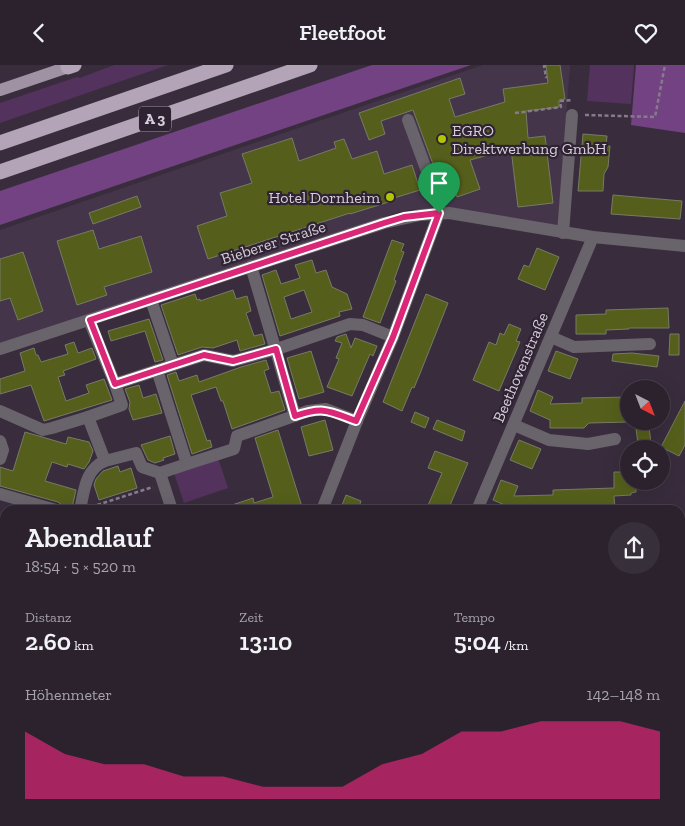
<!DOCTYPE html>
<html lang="de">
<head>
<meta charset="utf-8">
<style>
  body { margin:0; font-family:"Zilla Slab",serif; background:#372f3a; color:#f1f3f6; height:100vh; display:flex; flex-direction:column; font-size:19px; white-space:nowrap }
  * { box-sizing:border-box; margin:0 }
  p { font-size:16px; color:#a6a4aa }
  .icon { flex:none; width:28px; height:28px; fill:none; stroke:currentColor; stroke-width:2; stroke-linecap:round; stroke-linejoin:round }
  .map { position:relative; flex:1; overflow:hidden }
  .sheet { position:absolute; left:0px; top:440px; width:685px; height:321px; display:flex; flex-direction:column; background:#2b222e; border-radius:15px 15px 0 0; box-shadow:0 5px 20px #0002,0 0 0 1px #473f4a }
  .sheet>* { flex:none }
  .needle { width:32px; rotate:138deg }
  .fabs { position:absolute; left:620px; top:315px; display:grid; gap:10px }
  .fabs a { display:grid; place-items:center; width:50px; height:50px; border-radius:50%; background:#2b222e; box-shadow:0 5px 20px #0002,0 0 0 1px #473f4a; font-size:25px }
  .pin { position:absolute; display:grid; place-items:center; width:42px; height:42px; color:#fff; margin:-51px -21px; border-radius:50% 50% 50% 0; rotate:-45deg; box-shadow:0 0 5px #0007 }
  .pin .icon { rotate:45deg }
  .round { display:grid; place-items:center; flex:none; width:52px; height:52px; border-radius:26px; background:#372f3a }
  .summary { display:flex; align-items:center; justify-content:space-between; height:85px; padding:0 25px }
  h1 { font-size:28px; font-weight:600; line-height:38px }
  .metrics { display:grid; grid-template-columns:repeat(3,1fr); gap:8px; height:85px; padding:5px 25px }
  .metrics div { display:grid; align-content:center }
  .metrics b { font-size:25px; font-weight:600 }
  .metrics small { font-size:14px; font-weight:400 }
  .metrics p { font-size:14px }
  .chart { height:140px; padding:10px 25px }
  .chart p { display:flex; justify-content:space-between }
  .chart svg { width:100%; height:90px; margin-top:5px; fill:#db2777; opacity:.7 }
  header { display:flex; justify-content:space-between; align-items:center; height:65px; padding:0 25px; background:#2b222e; font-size:22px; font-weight:600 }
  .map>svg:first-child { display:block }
  .built { fill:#45354b }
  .green { fill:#53325e }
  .forest { fill:#734282 }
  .building { fill:#555f1b; stroke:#767b65; fill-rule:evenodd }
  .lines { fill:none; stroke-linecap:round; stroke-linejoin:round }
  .path { stroke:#857b89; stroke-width:2.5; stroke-dasharray:4 2.5; stroke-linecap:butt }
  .minor { stroke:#69636b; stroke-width:12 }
  .major { stroke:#9f92a3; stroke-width:12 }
  .highway { stroke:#b4a4b8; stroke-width:15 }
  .route-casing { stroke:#fff; stroke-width:10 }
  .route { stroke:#db2777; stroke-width:6 }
  .poi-dot { fill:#afc505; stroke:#2f2333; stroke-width:2 }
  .labels { text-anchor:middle; stroke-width:4.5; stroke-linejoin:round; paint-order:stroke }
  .shield { fill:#2f2333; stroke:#a49ba7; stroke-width:1 }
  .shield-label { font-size:15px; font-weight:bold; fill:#d6ced9 }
  .poi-label { font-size:16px; fill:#d6ced9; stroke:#2f2333; text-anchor:start }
  .street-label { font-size:16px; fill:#d6ced9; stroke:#2f2333 }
</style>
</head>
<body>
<header><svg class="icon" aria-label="back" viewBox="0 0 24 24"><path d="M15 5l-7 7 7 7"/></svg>Fleetfoot<svg class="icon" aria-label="heart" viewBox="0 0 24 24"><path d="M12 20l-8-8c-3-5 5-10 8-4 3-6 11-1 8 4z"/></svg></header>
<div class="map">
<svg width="685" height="761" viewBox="0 0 685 761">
  <rect width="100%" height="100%" fill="#392d3d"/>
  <path class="built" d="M 483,0 L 570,0 L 558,164 L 446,144 L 423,143 L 399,147 L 0,278 L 0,165 Z"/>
  <g class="green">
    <path d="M 114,0 L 168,0 L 0,58 L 0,38 L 77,12 L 80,13 Z"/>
    <path d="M 590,0 L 634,0 L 631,39 L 587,36 Z"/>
    <path d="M 218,393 L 228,423 L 184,438 L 174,408 Z"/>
  </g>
  <g class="forest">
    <path d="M 372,0 L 471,0 L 0,160 L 0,126 Z"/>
    <path d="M 636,0 L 685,0 L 685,68 L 631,60 Z"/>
  </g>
  <g class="building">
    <path d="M 546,0 L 560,0 L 565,34 L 559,35 L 559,42 L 526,46 L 528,73 L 545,71 L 553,138 L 518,142 L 511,84 L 470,95 L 480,124 L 457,132 L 454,125 L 444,129 L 413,45 L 381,56 L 385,69 L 369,75 L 359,48 L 460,13 L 465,29 L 449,34 L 455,52 L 505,37 L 503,24 L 548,18 Z"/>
    <path d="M 583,69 L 607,71 L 606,81 L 610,81 L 608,102 L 604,109 L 603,126 L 578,126 Z"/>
    <path d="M 292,73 L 299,96 L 336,83 L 334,77 L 344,74 L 352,94 L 377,86 L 384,109 L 412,100 L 420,125 L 391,134 L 392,136 L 350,149 L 350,148 L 208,194 L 197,161 L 227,151 L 220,128 L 252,118 L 242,89 Z"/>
    <path d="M 613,130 L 682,136 L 680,154 L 611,149 Z"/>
    <path d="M 137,131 L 141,142 L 93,159 L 89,148 Z"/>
    <path d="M 93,165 L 99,184 L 141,171 L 152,207 L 104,222 L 107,230 L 77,240 L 57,176 Z"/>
    <path d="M 392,175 L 404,179 L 401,186 L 404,187 L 394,215 L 396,216 L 380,258 L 363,252 Z"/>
    <path d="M 537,183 L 559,192 L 545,225 L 518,214 L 524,200 L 529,202 Z"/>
    <path d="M 23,187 L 43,246 L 18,255 L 10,233 L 0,236 L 0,194 Z"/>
    <path d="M 312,195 L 316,208 L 326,205 L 332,222 L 347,229 L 352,244 L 339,247 L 340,251 L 280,271 L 262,210 L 276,205 L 281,219 L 300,213 L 295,200 ZM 304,225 L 312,247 L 291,254 L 284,232 Z"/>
    <path d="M 233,225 L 236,234 L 247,231 L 251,246 L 246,248 L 254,271 L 262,269 L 265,279 L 240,286 L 237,275 L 213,283 L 202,282 L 178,290 L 161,240 L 195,229 L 197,235 L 200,234 L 200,236 Z"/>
    <path d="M 426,229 L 448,238 L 421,306 L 414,323 L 412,322 L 402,346 L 383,337 Z"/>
    <path d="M 668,243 L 669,263 L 629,263 L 629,264 L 606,265 L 606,269 L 576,269 L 576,250 L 606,249 L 606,245 Z"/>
    <path d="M 149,254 L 163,295 L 155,297 L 145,266 L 111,276 L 108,266 Z"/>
    <path d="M 509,259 L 521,264 L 516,276 L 520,277 L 499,326 L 473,315 L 489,277 L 496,280 L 500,268 L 504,270 Z"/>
    <path d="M 346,269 L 351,283 L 355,273 L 377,281 L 373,291 L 370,289 L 352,331 L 327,322 L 339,294 L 336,293 L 342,278 L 335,276 L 337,272 Z"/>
    <path d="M 670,269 L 679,269 L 679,290 L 669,290 Z"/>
    <path d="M 74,277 L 78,288 L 92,283 L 96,294 L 63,306 L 65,310 L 58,312 L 66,336 L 89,328 L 86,320 L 104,314 L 112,335 L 44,356 L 31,320 L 0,329 L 0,314 L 25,306 L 20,288 L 34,283 L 36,290 L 38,290 L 41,297 L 68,289 L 65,280 Z"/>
    <path d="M 311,286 L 324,327 L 299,334 L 287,293 Z"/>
    <path d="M 556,286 L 578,294 L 570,314 L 548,306 Z"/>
    <path d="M 632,288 L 659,291 L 657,302 L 612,296 L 613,289 Z"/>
    <path d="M 266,295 L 269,304 L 264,306 L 271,328 L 279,326 L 285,345 L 232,364 L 223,336 L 221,336 L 216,322 L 191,330 L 207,376 L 210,375 L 212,382 L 192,389 L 167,310 L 176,307 L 179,316 L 197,310 L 199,317 L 241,302 Z"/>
    <path d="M 139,320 L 143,333 L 156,329 L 162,348 L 133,355 L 129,344 L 130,337 L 125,324 Z"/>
    <path d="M 538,325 L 553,332 L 550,339 L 582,338 L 582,333 L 629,332 L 629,357 L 589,358 L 584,363 L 550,363 L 550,355 L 530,346 Z"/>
    <path d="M 685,336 L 685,380 L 679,391 L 661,382 Z"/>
    <path d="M 415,347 L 429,353 L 425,363 L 411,357 Z"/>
    <path d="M 325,355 L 333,385 L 309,391 L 301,362 Z"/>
    <path d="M 437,355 L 465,366 L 462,376 L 433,364 Z"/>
    <path d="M 635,356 L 647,356 L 647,362 L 649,362 L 651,378 L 638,379 Z"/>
    <path d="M 278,365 L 303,445 L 224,445 L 223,443 L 253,433 L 254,438 L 273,432 L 255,373 Z"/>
    <path d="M 25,367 L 66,379 L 68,372 L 89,377 L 93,386 L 89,397 L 84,404 L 68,399 L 67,402 L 52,397 L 45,416 L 76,425 L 72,443 L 63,441 L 58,437 L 0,421 L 0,402 L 13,406 Z"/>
    <path d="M 170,371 L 175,389 L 163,393 L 164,395 L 155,398 L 148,395 L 141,380 Z"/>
    <path d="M 519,375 L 541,384 L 532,404 L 510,395 Z"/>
    <path d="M 435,386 L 468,398 L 448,445 L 426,445 L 442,408 L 428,403 Z"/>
    <path d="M 118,401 L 120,407 L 131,403 L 137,423 L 99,435 L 94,420 L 96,414 L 103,406 Z"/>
    <path d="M 614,407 L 629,407 L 629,416 L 636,416 L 636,427 L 631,428 L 631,430 L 614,431 L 615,443 L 516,445 L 493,435 L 501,415 L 518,421 L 514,431 L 553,430 L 553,425 L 614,423 Z"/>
    <path d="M 346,430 L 361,436 L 358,445 L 340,445 Z"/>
  </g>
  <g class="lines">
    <g class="path">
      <path d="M 546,1 L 544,1 L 546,12 L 547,12"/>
      <path d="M 560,36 L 573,35"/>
      <path d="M 515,48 L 561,42 L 560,36"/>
      <path d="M 585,50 L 655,52 L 665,0"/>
      <path d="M 91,442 L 153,422"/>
      <path d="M 680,686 L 683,675"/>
      <path d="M 25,761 L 26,756"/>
    </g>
    <g class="minor">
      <path d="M 563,168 L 572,50"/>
      <path d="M 251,201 L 295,351"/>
      <path d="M 89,255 L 115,319 L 173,300 L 151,235"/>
      <path d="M 551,272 L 574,282 L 650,279"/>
      <path d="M 0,284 L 384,158 L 420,150 L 449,148 L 593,172 L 685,181"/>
      <path d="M 173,300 L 204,290 L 233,296 L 277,284 L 350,259 L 363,260 L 393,272"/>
      <path d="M 115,319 L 122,340 L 88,352 L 105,396 L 136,388 L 142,402 L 160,408 L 187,399 L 157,305"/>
      <path d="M 0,346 L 43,365 L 52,363 L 88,352"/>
      <path d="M 514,360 L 549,375 L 588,379 L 615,374"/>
      <path d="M 0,376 L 3,385 L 0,394"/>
      <path d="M 187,399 L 234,384 L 237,371 L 308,346 L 326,344 L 357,356"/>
      <path d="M 160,408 L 172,445"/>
      <path d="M 0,429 L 56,445"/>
      <path d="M 80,445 C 84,427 85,404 105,396"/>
      <path d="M 322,445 L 357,356 L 393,272 L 439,148 L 439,139 L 408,55"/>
      <path d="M 477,445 L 593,172"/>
      <path d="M 0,484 L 5,486"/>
      <path d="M 680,553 L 685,547"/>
      <path d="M 0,624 L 5,625"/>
      <path d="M 680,662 L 685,663"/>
      <path d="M 343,761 L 345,756"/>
      <path d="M 648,761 L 655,756"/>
    </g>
    <path class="major" d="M 0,25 L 68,2"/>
    <g class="highway">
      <path d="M 68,2 L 74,0"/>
      <path d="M 0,78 L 226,0"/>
      <path d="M 0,107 L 310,0"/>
    </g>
  </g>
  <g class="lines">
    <defs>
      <path id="route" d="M 439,148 L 393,272 L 356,356 C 329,346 324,341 295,351 L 276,284 L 233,296 L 204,290 L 115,319 L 90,255 L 384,158 L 404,152 Z"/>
    </defs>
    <use href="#route" class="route-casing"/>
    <use href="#route" class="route"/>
  </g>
  <g class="poi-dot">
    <circle cx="442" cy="74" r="5"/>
    <circle cx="390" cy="132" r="5"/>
  </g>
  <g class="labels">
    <rect class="shield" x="139" y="41.5" width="32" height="25" rx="4"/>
    <g class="shield-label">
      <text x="155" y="59">A 3</text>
    </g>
    <g class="poi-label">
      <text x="452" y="71">EGRO<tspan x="452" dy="18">Direktwerbung GmbH</tspan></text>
      <text x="380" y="138" text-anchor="end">Hotel Dornheim</text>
    </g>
    <g class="street-label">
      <text transform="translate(273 177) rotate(-18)" y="6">Bieberer Straße</text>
      <text transform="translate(520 302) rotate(-67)" y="6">Beethovenstraße</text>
    </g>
  </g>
</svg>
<div class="fabs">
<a><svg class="needle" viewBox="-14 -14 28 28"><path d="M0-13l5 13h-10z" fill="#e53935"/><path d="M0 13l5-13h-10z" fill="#a6a4aa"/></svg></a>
<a><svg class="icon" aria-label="locate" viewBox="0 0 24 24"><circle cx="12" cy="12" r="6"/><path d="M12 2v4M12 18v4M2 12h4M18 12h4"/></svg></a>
</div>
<div class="pin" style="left:439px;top:148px;background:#1e9e55"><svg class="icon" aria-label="arrive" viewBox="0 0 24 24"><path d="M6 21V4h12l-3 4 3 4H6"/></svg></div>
<section class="sheet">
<div class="summary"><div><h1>Abendlauf</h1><p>18:54 · 5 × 520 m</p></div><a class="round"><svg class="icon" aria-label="share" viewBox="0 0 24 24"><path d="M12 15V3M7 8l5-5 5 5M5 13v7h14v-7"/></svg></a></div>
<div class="metrics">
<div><p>Distanz</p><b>2.60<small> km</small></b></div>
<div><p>Zeit</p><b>13:10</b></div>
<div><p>Tempo</p><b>5:04<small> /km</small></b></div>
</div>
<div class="chart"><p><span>Höhenmeter</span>142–148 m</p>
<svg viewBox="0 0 160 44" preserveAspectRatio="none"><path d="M0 44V11L10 22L20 27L30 27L40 33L50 33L60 38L70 38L80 38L90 27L100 22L110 11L120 11L130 6L140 6L150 6L160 11V44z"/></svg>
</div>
</section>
</div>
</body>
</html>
